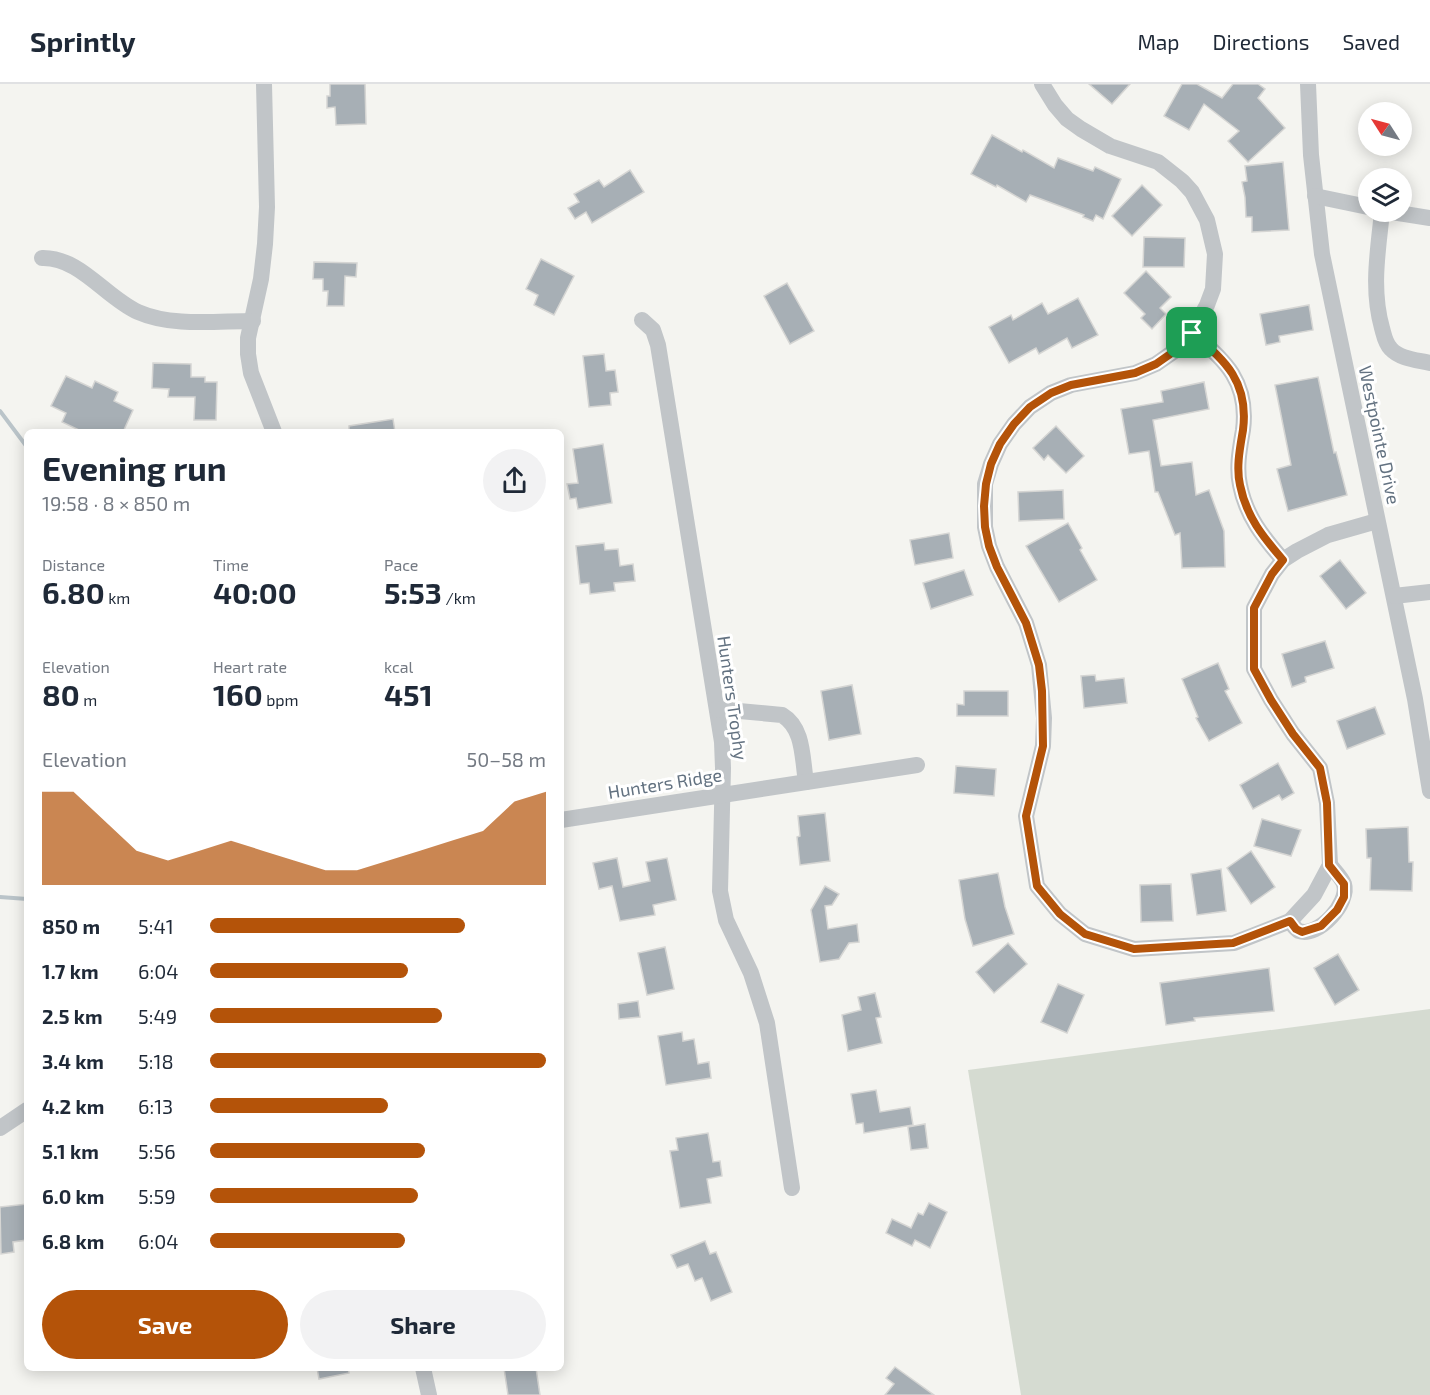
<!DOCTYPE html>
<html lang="en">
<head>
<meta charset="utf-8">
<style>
  body { margin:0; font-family:"Exo 2",sans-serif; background:#f2f2f3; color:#1f2937; height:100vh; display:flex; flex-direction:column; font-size:22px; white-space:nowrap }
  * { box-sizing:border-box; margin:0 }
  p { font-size:20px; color:#747a83 }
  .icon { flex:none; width:33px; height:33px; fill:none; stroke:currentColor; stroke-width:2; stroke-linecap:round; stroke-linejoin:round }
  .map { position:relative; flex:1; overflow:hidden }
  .drawer { position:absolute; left:24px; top:345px; width:540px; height:942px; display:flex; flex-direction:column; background:#fff; border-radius:9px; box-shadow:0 3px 15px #0003 }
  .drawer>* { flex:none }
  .needle { width:39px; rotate:306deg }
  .tools { position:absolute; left:1358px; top:18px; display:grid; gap:12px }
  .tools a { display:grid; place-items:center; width:54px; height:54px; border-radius:50%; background:#fff; box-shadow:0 3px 15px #0003; font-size:30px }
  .pin { position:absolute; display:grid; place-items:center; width:51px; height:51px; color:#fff; margin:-26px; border-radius:12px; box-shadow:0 3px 9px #0006 }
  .round { display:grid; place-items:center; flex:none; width:63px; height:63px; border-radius:32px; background:#f2f2f3 }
  .headline { display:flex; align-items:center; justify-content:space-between; height:102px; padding:0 18px }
  h1 { font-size:33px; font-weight:700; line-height:45px }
  .stats { display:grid; grid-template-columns:repeat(3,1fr); gap:9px; height:102px; padding:6px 18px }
  .stats div { display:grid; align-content:center }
  .stats b { font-size:30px; font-weight:700 }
  .stats small { font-size:16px; font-weight:400 }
  .stats p { font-size:16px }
  .chart { height:168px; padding:12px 18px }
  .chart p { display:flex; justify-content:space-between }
  .chart svg { width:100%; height:108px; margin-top:6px; fill:#b45309; opacity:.7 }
  .action { display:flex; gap:12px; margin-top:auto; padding:12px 18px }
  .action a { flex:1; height:69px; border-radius:36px; background:#b45309; color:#fff; font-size:24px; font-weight:700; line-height:69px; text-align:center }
  .action a+a { background:#f2f2f3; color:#1f2937 }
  ul { padding:0 18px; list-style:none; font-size:20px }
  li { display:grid; grid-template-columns:96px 72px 1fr; align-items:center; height:45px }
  li i { height:15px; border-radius:8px; background:#b45309 }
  header { display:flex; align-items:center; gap:36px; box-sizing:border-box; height:84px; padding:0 30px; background:#fff; border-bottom:2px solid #e0e1e3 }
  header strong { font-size:28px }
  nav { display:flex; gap:33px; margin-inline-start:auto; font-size:21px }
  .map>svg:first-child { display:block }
  .green { fill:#d5dbd1 }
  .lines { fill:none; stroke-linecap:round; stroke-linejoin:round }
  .stream { stroke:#bac4c9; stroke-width:4 }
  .building { fill:#a7afb5; stroke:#d5d5d3; stroke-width:1.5 }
  .minor { stroke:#c1c5c8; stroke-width:16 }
  .route-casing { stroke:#fff; stroke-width:12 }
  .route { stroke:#b45309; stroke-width:8 }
  .labels { text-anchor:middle; stroke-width:6; stroke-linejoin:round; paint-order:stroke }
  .street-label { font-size:18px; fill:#637281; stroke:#fff }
</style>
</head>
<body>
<header>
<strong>Sprintly</strong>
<nav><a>Map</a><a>Directions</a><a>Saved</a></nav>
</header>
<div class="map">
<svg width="1430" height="1311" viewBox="0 0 1430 1311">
  <rect width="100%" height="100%" fill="#f4f4f0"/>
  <path class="green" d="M 1430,925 L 1430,1311 L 1021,1311 L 968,986 Z"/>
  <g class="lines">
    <g class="stream">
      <path d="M 0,327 L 27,363"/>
      <path d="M 0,813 L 27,815"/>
    </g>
  </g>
  <g class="building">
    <path d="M 330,0 L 365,0 L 366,40 L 336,41 L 335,23 L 327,24 L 327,12 L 330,12 Z"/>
    <path d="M 1089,0 L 1130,0 L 1112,20 Z"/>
    <path d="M 1182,0 L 1197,0 L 1222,14 L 1233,0 L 1258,0 L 1265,5 L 1258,14 L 1285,44 L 1248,78 L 1228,57 L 1239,47 L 1204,20 L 1189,46 L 1164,32 Z"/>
    <path d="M 992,51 L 1022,68 L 1023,66 L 1054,84 L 1058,74 L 1093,87 L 1095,83 L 1121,95 L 1103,135 L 1096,131 L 1093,137 L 1083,133 L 1084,131 L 1030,111 L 1026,118 L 997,101 L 996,103 L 971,90 Z"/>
    <path d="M 1283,78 L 1289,146 L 1252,148 L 1252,133 L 1246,133 L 1245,113 L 1242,98 L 1247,97 L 1245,82 Z"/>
    <path d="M 630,86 L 644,108 L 592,139 L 586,128 L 575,135 L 568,124 L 579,118 L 574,110 L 599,96 L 604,103 Z"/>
    <path d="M 1142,101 L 1162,121 L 1132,152 L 1112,132 Z"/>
    <path d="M 1144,153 L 1185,154 L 1184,183 L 1143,183 Z"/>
    <path d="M 541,175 L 574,192 L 554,231 L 534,221 L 538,211 L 526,205 Z"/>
    <path d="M 314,178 L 357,179 L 356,193 L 345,192 L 344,222 L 327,222 L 328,207 L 323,207 L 323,195 L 313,195 Z"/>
    <path d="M 1146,187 L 1171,213 L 1160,224 L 1166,230 L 1152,245 L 1141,234 L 1145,230 L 1124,209 Z"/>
    <path d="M 787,199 L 814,247 L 790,260 L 764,212 Z"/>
    <path d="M 1078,214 L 1098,251 L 1072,264 L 1067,254 L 1039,270 L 1036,264 L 1009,279 L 989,243 L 1011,231 L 1013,236 L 1042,219 L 1048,230 Z"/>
    <path d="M 1309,221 L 1313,246 L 1279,252 L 1280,258 L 1266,261 L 1260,230 Z"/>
    <path d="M 604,270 L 606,287 L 615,286 L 618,308 L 610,309 L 611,321 L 589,323 L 583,272 Z"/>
    <path d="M 153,279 L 191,280 L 191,293 L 205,293 L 205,298 L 217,298 L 216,336 L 194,336 L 195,313 L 168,313 L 169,305 L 152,304 Z"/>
    <path d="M 66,292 L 92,304 L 95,297 L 118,308 L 114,317 L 133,326 L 123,348 L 83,348 L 62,338 L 66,329 L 51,322 Z"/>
    <path d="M 1318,293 L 1334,369 L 1336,368 L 1347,411 L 1288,427 L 1277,385 L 1291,381 L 1275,301 Z"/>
    <path d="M 1204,298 L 1209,325 L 1153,336 L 1161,382 L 1192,378 L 1196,411 L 1209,406 L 1224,447 L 1225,483 L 1182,484 L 1180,449 L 1175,451 L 1158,408 L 1155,408 L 1149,367 L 1129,370 L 1121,325 L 1163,318 L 1161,307 Z"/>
    <path d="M 393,335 L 395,348 L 349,348 L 349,342 Z"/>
    <path d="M 1056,342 L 1084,372 L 1066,389 L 1048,371 L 1044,376 L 1033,364 Z"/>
    <path d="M 603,360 L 612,419 L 578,425 L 576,414 L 570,415 L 567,400 L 578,399 L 573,365 Z"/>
    <path d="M 1063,406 L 1064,435 L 1019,437 L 1018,408 Z"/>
    <path d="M 1068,439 L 1082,464 L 1080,466 L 1097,496 L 1059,518 L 1026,462 Z"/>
    <path d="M 949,449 L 953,474 L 915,481 L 910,456 Z"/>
    <path d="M 604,459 L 605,466 L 618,465 L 620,482 L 633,480 L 635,497 L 614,499 L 615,507 L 590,510 L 589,499 L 580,500 L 576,462 Z"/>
    <path d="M 1340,476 L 1366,509 L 1346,525 L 1320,492 Z"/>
    <path d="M 964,486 L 973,511 L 931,525 L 923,499 Z"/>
    <path d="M 1325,557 L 1334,584 L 1305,593 L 1306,598 L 1292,603 L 1282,570 Z"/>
    <path d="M 1218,579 L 1229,605 L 1225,607 L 1242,639 L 1209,657 L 1196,634 L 1198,633 L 1182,595 Z"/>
    <path d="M 1095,591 L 1096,597 L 1124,594 L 1127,619 L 1084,624 L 1081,592 Z"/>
    <path d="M 852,601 L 861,650 L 829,656 L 821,607 Z"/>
    <path d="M 964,607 L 1008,607 L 1008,632 L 957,632 L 957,620 L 964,621 Z"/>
    <path d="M 1375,623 L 1385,650 L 1347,665 L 1337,637 Z"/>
    <path d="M 1278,679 L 1294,709 L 1282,716 L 1279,711 L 1253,725 L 1240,701 Z"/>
    <path d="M 956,682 L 996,685 L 994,712 L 954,709 Z"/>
    <path d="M 825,729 L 830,777 L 800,781 L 797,753 L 800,752 L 798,732 Z"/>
    <path d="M 1262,735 L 1301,746 L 1291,772 L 1254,762 Z"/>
    <path d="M 1408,743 L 1409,778 L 1413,778 L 1412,807 L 1370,806 L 1371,774 L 1367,774 L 1366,745 Z"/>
    <path d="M 1251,767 L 1275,803 L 1251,820 L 1227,784 Z"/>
    <path d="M 617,774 L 623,803 L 650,797 L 646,778 L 667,774 L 676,816 L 653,821 L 655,831 L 620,837 L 612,802 L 599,805 L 593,779 Z"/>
    <path d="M 1221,785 L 1226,827 L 1197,831 L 1191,790 Z"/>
    <path d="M 998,789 L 1005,823 L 1014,850 L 973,862 L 965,835 L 959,796 Z"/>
    <path d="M 1171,800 L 1173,837 L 1141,838 L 1140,801 Z"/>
    <path d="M 825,802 L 839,810 L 832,821 L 825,822 L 828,845 L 857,840 L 859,858 L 849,859 L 839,875 L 820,878 L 811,826 Z"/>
    <path d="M 1008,859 L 1027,880 L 994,909 L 976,888 Z"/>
    <path d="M 665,863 L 674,905 L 647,911 L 638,869 Z"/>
    <path d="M 1338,870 L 1359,906 L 1335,921 L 1314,884 Z"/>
    <path d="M 1269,884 L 1274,927 L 1194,934 L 1195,937 L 1166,941 L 1160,899 Z"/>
    <path d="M 1058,900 L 1084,911 L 1067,949 L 1041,938 Z"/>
    <path d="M 875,909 L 881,933 L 876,934 L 882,959 L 848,967 L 842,931 L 861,926 L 858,913 Z"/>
    <path d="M 638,917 L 640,933 L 619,935 L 618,920 Z"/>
    <path d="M 682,948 L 683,957 L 694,955 L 698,980 L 709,978 L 711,994 L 666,1001 L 658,952 Z"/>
    <path d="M 876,1006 L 880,1028 L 910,1023 L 913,1041 L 864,1049 L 863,1039 L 856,1040 L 851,1010 Z"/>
    <path d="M 925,1040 L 928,1064 L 911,1066 L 908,1043 Z"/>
    <path d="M 708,1049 L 713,1078 L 720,1077 L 722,1092 L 707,1095 L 711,1119 L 680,1124 L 670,1067 L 678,1066 L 676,1054 Z"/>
    <path d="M 929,1119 L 947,1128 L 930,1164 L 915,1156 L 912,1162 L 886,1149 L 892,1135 L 911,1144 L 918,1129 L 923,1131 Z"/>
    <path d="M 27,1120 L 27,1156 L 13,1158 L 14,1168 L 1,1170 L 0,1123 Z"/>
    <path d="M 705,1157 L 710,1170 L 716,1168 L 732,1208 L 711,1217 L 702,1194 L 695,1197 L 688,1180 L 677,1184 L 671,1171 Z"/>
    <path d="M 895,1283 L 934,1311 L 885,1311 L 894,1300 L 886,1294 Z"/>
    <path d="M 317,1284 L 348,1284 L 349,1289 L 319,1295 Z"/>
    <path d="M 504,1284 L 536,1284 L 540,1311 L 508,1311 Z"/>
  </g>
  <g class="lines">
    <g class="minor">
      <path d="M 264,0 L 267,123 L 265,160 L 261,195 L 248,254 L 248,270 L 251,289 L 274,348"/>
      <path d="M 1042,0 L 1055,21 L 1067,35 L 1081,45 L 1110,62 L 1158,78 L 1182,97 L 1192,108 L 1207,136 L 1215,170 L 1213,205 L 1207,221 L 1192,249 L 1176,266 L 1156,280 L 1135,289 L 1071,301 L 1051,309 L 1030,323 L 1014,340 L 1000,360 L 991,380 L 985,400 L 985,443 L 989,462 L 997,483 L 1026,539 L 1039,581 L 1044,634 L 1043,662 L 1026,732 L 1037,802 L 1060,830 L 1085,850 L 1134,865 L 1234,859 L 1290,837 L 1314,811 L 1330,781 L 1327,719 L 1320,684 L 1293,650 L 1271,616 L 1254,585 L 1254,524 L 1272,490 L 1283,476 L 1297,467 L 1328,451 L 1377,437"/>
      <path d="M 1308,0 L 1311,71 L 1322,170 L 1415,615 L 1430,707"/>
      <path d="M 1315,112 L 1368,123"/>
      <path d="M 1382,128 C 1378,167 1371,205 1382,244 C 1384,251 1385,259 1391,265 C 1400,275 1418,276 1430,279"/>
      <path d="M 1392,128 L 1430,134"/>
      <path d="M 42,174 C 80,173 105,213 138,228 C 172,243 216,237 253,237"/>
      <path d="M 642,236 L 653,246 L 658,261 L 722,658 L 723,684 L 720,807 L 726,836 L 751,889 L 767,939 L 792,1104"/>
      <path d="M 1192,249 C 1226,276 1249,299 1243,346 C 1240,364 1236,383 1240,401 C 1246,432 1263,453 1283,476"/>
      <path d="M 1394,512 L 1430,508"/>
      <path d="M 717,625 L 782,631 C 804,644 802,674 806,698"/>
      <path d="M 561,736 L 917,681"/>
      <path d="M 1290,837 C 1293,841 1295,845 1299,847 C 1318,854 1350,819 1344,800 C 1342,794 1334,786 1330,781"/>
      <path d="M 0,1044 L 27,1026"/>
      <path d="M 423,1284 L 429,1311"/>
    </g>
  </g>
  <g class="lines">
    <defs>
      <path id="route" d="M 1192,249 C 1226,276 1249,299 1243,346 C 1240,364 1236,383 1240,401 C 1246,432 1263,453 1283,476 L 1272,490 L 1254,524 L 1254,585 L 1271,616 L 1293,650 L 1320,684 L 1327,719 L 1329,781 L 1344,800 L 1344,813 L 1337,826 L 1321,842 L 1302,848 L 1296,845 L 1290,837 L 1233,859 L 1134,865 L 1085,850 L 1060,830 L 1037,802 L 1026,732 L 1043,662 L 1042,607 L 1039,581 L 1026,539 L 997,483 L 989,462 L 985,443 L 984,422 L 986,400 L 991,380 L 1000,360 L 1014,340 L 1030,323 L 1051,309 L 1071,301 L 1135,289 L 1156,280 L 1176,266 Z"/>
    </defs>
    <use href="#route" class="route-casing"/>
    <use href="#route" class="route"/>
  </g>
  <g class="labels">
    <g class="street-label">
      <text transform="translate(1379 351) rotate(78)" y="6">Westpointe Drive</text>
      <text transform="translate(732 614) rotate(82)" y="6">Hunters Trophy</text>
      <text transform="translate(665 700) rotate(-9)" y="6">Hunters Ridge</text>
    </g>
  </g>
</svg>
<div class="tools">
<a><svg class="needle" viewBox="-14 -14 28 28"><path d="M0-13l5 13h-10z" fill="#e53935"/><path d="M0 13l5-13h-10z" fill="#747a83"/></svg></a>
<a><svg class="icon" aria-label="layers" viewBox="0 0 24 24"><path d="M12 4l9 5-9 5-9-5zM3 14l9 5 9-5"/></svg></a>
</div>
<div class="pin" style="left:1192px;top:249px;background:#1e9e55"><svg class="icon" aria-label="arrive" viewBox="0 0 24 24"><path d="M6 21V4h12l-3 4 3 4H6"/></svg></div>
<section class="drawer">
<div class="headline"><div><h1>Evening run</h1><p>19:58 · 8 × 850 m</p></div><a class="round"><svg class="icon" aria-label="share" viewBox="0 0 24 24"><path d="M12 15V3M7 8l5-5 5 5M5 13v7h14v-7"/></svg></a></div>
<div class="stats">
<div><p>Distance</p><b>6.80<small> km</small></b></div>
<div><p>Time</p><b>40:00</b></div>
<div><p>Pace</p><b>5:53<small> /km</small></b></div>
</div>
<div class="stats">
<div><p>Elevation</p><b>80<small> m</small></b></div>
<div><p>Heart rate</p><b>160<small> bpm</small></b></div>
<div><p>kcal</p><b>451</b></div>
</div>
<div class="chart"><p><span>Elevation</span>50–58 m</p>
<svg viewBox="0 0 160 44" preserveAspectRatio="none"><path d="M0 44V6L10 6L20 18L30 30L40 34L50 30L60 26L70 30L80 34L90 38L100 38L110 34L120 30L130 26L140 22L150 10L160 6V44z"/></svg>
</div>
<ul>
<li><b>850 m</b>5:41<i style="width:76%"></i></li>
<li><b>1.7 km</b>6:04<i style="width:59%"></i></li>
<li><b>2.5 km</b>5:49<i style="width:69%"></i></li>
<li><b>3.4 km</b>5:18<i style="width:100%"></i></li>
<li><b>4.2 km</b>6:13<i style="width:53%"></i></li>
<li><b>5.1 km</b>5:56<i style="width:64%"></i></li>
<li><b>6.0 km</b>5:59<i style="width:62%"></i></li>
<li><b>6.8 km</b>6:04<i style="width:58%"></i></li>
</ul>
<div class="action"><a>Save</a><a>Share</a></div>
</section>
</div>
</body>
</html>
